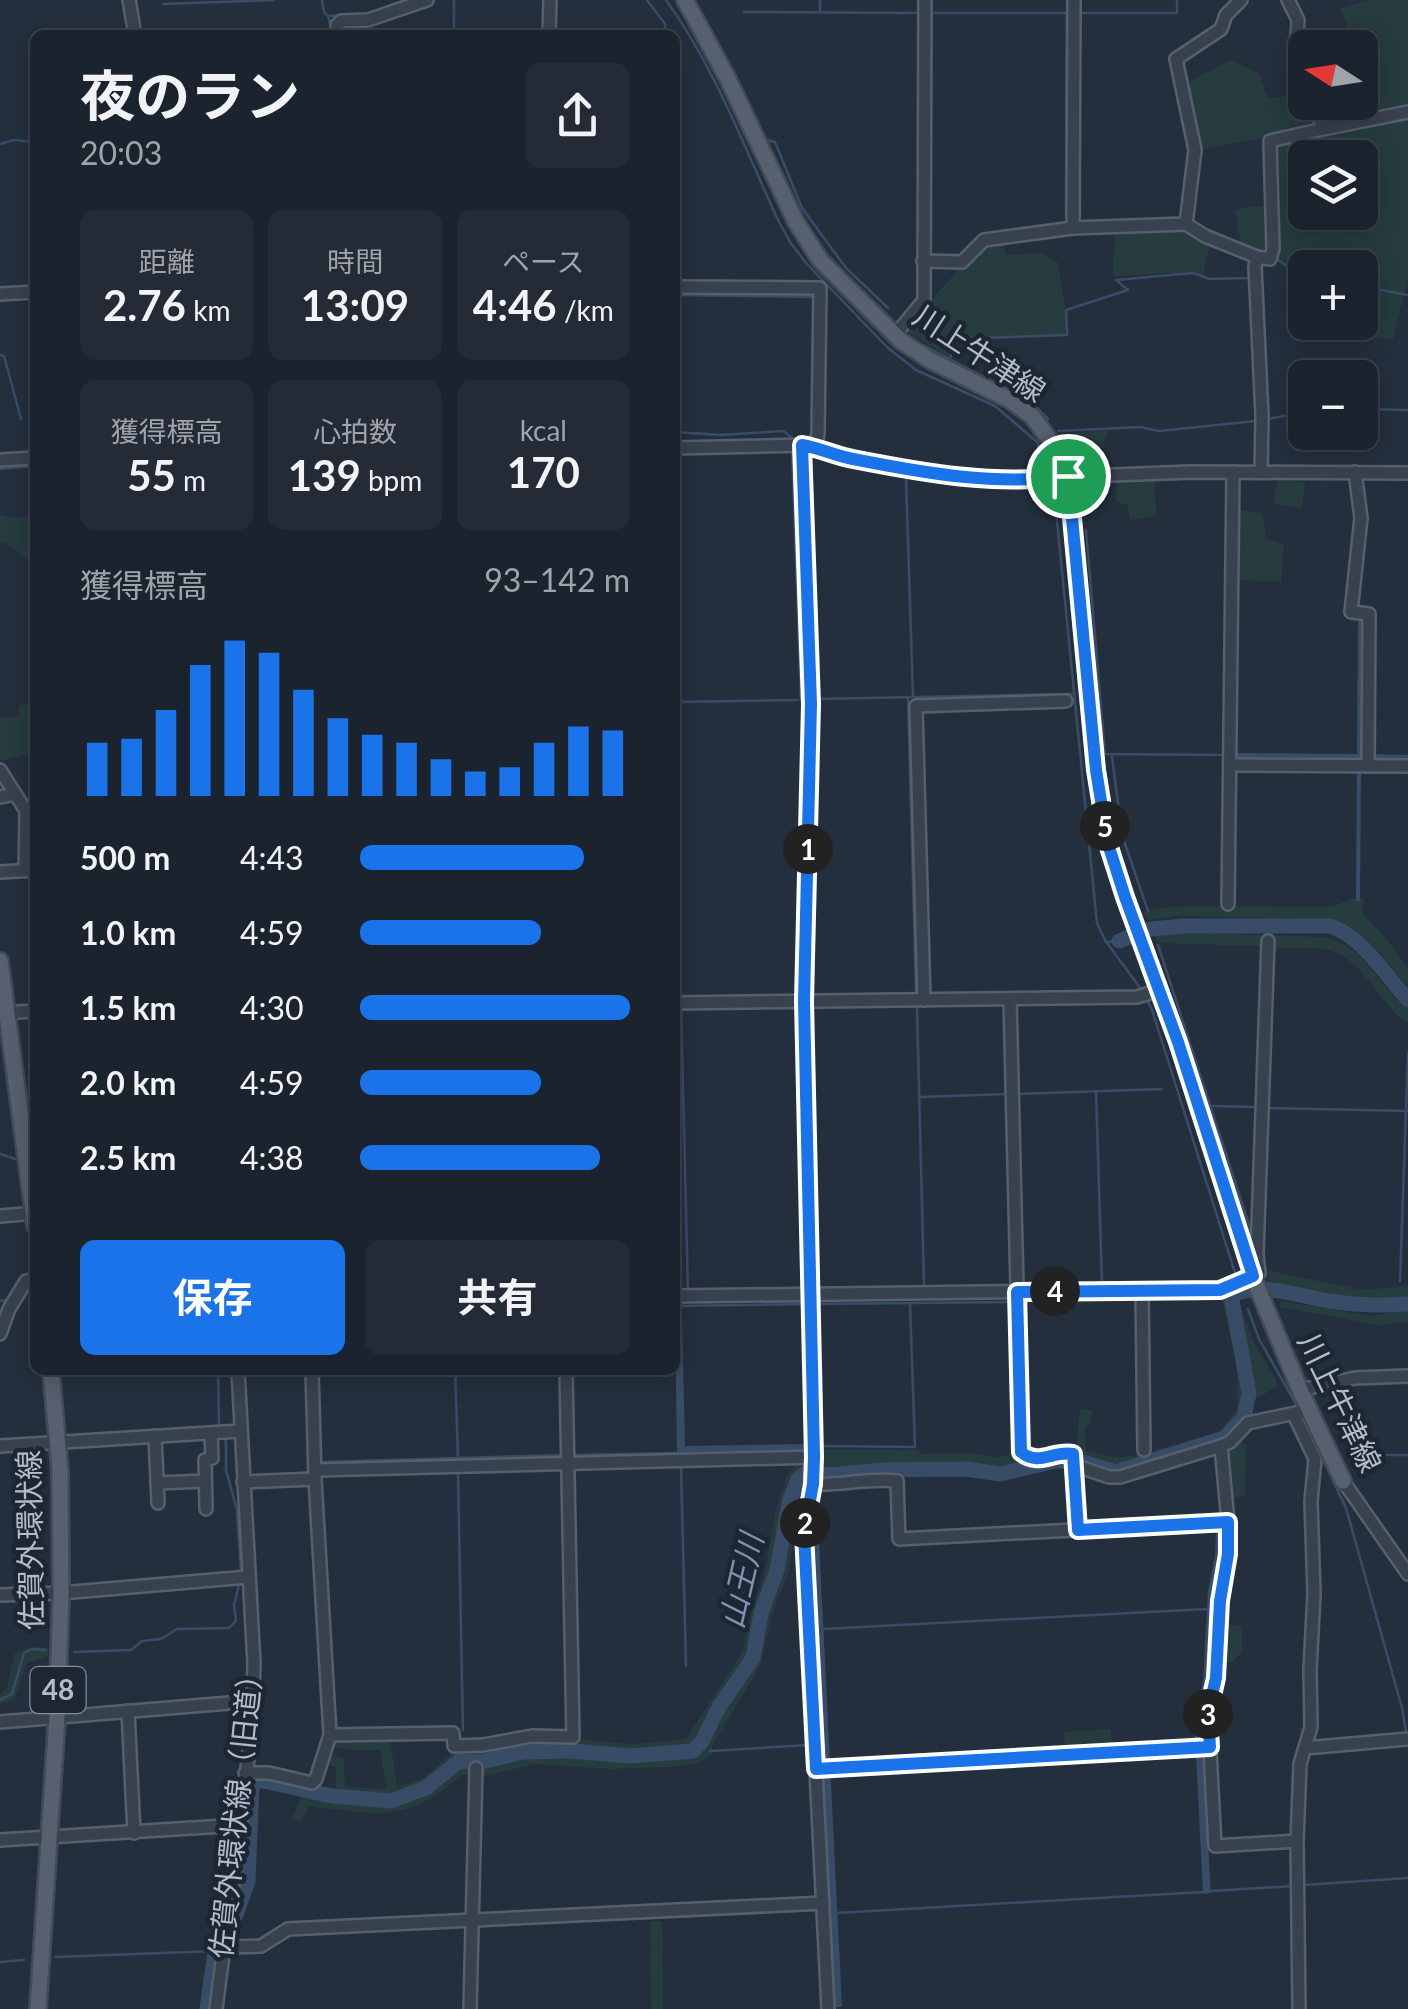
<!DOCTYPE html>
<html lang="ja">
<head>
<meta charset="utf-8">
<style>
  body { margin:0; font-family:Lato,"Noto Sans JP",sans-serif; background:#242b36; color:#f1f3f6; height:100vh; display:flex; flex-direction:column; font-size:38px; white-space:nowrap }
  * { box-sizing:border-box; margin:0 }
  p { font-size:32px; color:#a0a4aa }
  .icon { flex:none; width:55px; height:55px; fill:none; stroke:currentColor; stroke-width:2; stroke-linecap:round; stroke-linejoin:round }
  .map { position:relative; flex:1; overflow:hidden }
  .details { position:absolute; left:30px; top:30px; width:650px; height:1345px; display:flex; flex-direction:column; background:#1b232e; border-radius:15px; box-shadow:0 5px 25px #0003,0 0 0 2px #39404a }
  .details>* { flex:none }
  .needle { width:65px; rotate:282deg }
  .fabs { position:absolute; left:1288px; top:30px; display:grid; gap:20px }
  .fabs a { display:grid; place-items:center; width:90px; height:90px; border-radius:15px; background:#1b232e; box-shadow:0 5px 25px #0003,0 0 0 2px #39404a; font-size:50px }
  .pin { position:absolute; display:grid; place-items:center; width:85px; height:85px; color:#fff; margin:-42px; border:5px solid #fff; border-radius:50%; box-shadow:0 2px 10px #0007 }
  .km { position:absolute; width:50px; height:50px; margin:-25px; border-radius:50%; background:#222; color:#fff; font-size:28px; line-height:50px; text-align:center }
  .round { display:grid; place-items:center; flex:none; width:105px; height:105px; border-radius:15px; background:#242b36 }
  .overview { display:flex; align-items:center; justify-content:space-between; height:170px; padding:0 50px }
  h1 { font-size:55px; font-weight:700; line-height:75px }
  .stats { display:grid; grid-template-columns:repeat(3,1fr); gap:15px; height:170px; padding:10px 50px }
  .stats div { display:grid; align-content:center; border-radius:15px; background:#242b36; text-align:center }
  .stats b { font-size:42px; font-weight:700 }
  .stats small { font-size:28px; font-weight:400 }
  .stats p { font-size:28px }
  .chart { height:280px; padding:20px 50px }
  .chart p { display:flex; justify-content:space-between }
  .chart svg { width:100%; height:180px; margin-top:10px; stroke:#1a73e8; stroke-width:6 }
  .primary-button { display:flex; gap:20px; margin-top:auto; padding:20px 50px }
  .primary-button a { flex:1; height:115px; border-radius:15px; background:#1a73e8; color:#fff; font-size:40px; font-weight:700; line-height:115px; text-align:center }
  .primary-button a+a { background:#242b36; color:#f1f3f6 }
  ul { padding:0 50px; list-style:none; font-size:32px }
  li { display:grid; grid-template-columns:160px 120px 1fr; align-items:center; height:75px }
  li i { height:25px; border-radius:12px; background:#1a73e8 }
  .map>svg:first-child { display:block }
  .green { fill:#263c3f; fill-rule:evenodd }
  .water { fill:#394c67 }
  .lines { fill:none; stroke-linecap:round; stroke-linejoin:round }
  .stream { stroke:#394c67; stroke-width:2.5 }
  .river { stroke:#394c67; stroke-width:15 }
  .minor-casing { stroke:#565f6c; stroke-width:16 }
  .major-casing { stroke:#414a57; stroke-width:20 }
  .minor { stroke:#38414e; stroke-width:11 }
  .major { stroke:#56606e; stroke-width:15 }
  .route-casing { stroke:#fff; stroke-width:20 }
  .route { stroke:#1a73e8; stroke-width:12 }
  .labels { text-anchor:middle; stroke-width:9; stroke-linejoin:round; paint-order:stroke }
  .shield { fill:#1d2633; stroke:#878f9c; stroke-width:2.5 }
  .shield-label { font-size:28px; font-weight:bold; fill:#b4bcc9 }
  .street-label { font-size:30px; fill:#b4bcc9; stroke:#1d2633 }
  .water-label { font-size:32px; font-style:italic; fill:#7c92b1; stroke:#1d2633 }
</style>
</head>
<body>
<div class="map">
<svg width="1408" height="2009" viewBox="0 0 1408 2009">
  <rect width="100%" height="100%" fill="#242f3e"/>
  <g class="green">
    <path d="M 1371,0 L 1408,0 L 1408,106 L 1399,110 L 1408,114 L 1408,278 L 1393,339 L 1340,337 L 1343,323 L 1360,322 L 1360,268 L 1305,268 L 1305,273 L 1287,269 L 1274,259 L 1275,143 L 1327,124 L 1319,103 L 1360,102 L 1360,48 L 1353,47 L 1341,8 ZM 1305,158 L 1360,158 L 1360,212 L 1305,212 Z"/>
    <path d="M 1231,60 L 1260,74 L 1267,98 L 1286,96 L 1289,79 L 1300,77 L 1305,89 L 1305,102 L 1310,103 L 1319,127 L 1199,150 L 1186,83 Z"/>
    <path d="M 1254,206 L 1270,206 L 1268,255 L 1241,247 L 1235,210 Z"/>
    <path d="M 1188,228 L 1210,240 L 1203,276 L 1192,272 L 1113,276 L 1115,230 Z"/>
    <path d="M 1003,241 L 1006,255 L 1043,253 L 1058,263 L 1065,308 L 1065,334 L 952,338 L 948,357 L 904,330 L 963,265 L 986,244 Z"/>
    <path d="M 1108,431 L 1102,448 L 1067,452 L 1058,434 Z"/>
    <path d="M 1155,479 L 1156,516 L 1130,520 L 1128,505 L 1116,502 L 1117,481 Z"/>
    <path d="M 1278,479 L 1305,482 L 1302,509 L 1273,504 Z"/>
    <path d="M 1239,510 L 1263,513 L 1266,538 L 1284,545 L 1281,582 L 1235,580 Z"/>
    <path d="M 0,515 L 17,518 L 35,516 L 35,581 L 32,581 L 29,560 L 4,542 L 0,543 Z"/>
    <path d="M 35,704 L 35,752 L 0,761 L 0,718 L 19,717 L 19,705 Z"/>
    <path d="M 1364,898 L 1363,915 L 1385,937 L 1408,968 L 1408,987 C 1382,957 1365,927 1325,919 L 1180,916 L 1147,920 L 1143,913 L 1151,909 L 1183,906 L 1330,907 L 1352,899 Z"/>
    <path d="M 1175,932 L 1324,937 C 1373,949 1373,985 1408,1008 L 1408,1024 C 1381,1005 1363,962 1334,952 C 1317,946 1295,949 1278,948 L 1272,955 L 1259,946 L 1159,943 L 1155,936 Z"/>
    <path d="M 1265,1270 L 1362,1290 L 1408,1286 L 1408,1298 C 1361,1304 1314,1291 1267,1282 Z"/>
    <path d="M 1222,1299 L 1229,1299 L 1244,1382 L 1242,1413 L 1223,1435 L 1116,1469 L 1067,1455 L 999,1471 L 966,1466 L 881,1466 L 831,1471 L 818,1469 L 819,1449 L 919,1450 L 920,1454 L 972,1453 L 997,1458 L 1056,1443 L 1077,1444 L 1080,1409 L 1093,1410 L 1091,1423 L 1085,1428 L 1086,1451 L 1118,1458 L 1150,1452 L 1220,1431 L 1237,1409 L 1237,1365 Z"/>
    <path d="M 1238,1299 L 1253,1341 L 1279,1385 L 1253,1401 L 1250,1363 L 1235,1304 Z"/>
    <path d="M 1281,1301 L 1371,1316 L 1408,1311 L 1408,1322 L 1379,1325 L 1280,1307 Z"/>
    <path d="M 1241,1438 L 1246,1447 L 1245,1495 L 1230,1500 L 1226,1450 Z"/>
    <path d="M 808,1462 L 808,1467 L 794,1478 L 782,1507 L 774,1568 L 758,1609 L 750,1655 L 717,1704 L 698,1740 L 688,1748 L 632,1752 L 570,1746 L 529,1747 L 484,1758 L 460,1758 L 426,1784 L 390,1797 L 336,1791 L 336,1767 L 322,1763 L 331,1755 L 344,1759 L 345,1787 C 356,1787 379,1790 386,1788 L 380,1750 L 353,1750 L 331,1747 L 333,1738 L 390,1738 L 397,1787 L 422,1779 L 450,1755 L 450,1750 L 487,1750 L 529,1739 L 578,1739 L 633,1744 L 686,1739 L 742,1653 L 752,1609 L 764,1577 L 776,1509 L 787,1476 L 797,1463 Z"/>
    <path d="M 809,1477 L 807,1492 L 804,1494 L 797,1510 L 789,1571 L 772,1614 L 761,1664 L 712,1746 L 712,1755 L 694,1764 L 669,1767 L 611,1769 L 534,1764 L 481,1777 L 462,1774 C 406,1825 379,1814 309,1806 L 301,1821 L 292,1819 L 302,1794 L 366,1806 L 388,1805 L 422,1794 L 458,1765 L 491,1765 L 525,1756 L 567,1754 L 626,1760 L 692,1754 L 702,1748 L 721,1710 L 755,1659 L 764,1617 L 781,1571 L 791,1502 L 801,1483 Z"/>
    <path d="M 1223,1625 L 1242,1626 L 1242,1652 L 1232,1663 L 1223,1662 Z"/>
    <path d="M 31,1647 L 49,1648 L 48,1656 L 26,1664 L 15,1699 L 0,1704 L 0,1695 L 7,1687 L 15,1653 Z"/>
    <path d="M 1111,1729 L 1112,1749 L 1065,1752 L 1064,1732 Z"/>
    <path d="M 650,1921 L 662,1921 L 663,2009 L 651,2009 Z"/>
  </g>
  <g class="water">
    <path d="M 1358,618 L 1362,618 L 1361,754 L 1408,755 L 1408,761 L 1361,760 L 1360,901 L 1356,901 L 1357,759 L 1235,757 L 1235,753 L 1357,754 Z"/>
    <path d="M 675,1318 L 682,1318 L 685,1446 L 809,1444 L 809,1451 L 677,1454 Z"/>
    <path d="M 1216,1530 L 1223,1530 L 1222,1557 L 1215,1592 L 1209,1683 L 1200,1716 L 1211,1893 L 1203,1894 L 1194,1715 L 1203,1682 L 1208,1591 L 1215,1556 Z"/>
    <path d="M 812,1539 L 819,1539 L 842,2007 L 834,2007 Z"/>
  </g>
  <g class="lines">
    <g class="stream">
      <path d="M 322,0 L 324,12 L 328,16"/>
      <path d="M 647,0 L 665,24 L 665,35"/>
      <path d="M 666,0 C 714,66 743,144 777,218 L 790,242 L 806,263 L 888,348 L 916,370 L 995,406 L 1037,442 L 1051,473"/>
      <path d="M 163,4 L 274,0"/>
      <path d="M 820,11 L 820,0"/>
      <path d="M 744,12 L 921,13"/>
      <path d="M 931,13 L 1068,13"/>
      <path d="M 1080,13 L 1177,13 L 1177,0"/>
      <path d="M 333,35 L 328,16 L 368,14 L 405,0"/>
      <path d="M 454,35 L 454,1"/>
      <path d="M 766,140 L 775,142 L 802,208 L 846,268 L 888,308"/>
      <path d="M 0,144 L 13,140 L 35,142"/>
      <path d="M 1066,215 L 1067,0"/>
      <path d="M 1278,260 L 1287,266 L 1305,271"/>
      <path d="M 1360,286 L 1408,295"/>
      <path d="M 675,295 L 813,297"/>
      <path d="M 917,342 L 1030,401 L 1048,419"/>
      <path d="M 0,355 L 4,356 L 21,419"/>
      <path d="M 950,360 L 953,339 L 1067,335 L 1066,310 L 1128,290 L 1116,280 L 1193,273 L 1210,279 L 1249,278"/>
      <path d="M 1360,409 L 1408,410"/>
      <path d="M 675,416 L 677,297"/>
      <path d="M 1268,419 L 1305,412"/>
      <path d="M 1058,431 L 1140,427 L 1159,431 L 1256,421"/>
      <path d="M 675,432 L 721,435 L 783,431 L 791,437 L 791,442"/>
      <path d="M 792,450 L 801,700 L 808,699"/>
      <path d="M 0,469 L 35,466"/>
      <path d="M 906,479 L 913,697"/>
      <path d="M 1053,481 L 1097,923 L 1106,942 L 1119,941"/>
      <path d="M 1086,530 L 1105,754 L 1224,755"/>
      <path d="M 816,699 L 1073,694"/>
      <path d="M 908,699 L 916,991"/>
      <path d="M 675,702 L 798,700"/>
      <path d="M 1112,756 L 1122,835 L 1148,911"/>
      <path d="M 675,770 L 681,998"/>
      <path d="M 1107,943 L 1141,989"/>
      <path d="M 1158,945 L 1252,1234"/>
      <path d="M 1147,1000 L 1152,1010 L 1236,1276"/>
      <path d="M 681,1006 L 688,1293"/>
      <path d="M 917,1008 L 924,1284"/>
      <path d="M 1096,1091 L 1102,1283"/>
      <path d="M 1018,1094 L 1162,1089"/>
      <path d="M 921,1097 L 1007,1094"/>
      <path d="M 1213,1106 L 1255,1107"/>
      <path d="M 1269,1108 L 1408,1111"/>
      <path d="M 0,1154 L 15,1159"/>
      <path d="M 1400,1281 L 1408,1053"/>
      <path d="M 1221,1294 L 1234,1294"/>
      <path d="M 1146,1299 L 1213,1295"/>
      <path d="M 0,1301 L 7,1300"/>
      <path d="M 1021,1301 L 1138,1299"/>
      <path d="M 1136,1302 L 1137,1369"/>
      <path d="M 816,1304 L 1013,1302"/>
      <path d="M 675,1306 L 808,1304"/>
      <path d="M 1248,1309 L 1259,1339 L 1297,1406"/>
      <path d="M 218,1370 L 219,1424 L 221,1430"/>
      <path d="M 455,1370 L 458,1456"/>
      <path d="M 1303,1418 L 1346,1508 L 1402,1708 L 1407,1737"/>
      <path d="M 224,1437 L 226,1442 L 226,1470 L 237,1510 L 241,1572"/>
      <path d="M 824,1446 L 915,1447 L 910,1304"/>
      <path d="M 574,1455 L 677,1453"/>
      <path d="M 1352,1455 L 1408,1455"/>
      <path d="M 322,1462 L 561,1455"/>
      <path d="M 681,1467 L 686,1666"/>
      <path d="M 458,1475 L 463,1730"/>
      <path d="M 824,1629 L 1207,1609"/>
      <path d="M 74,1652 L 131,1650 L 142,1641 L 161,1639 L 177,1629 L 229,1628 L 236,1621 L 234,1605 L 239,1585"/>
      <path d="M 0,1700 L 12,1694 L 24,1653 L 32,1649 L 45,1650"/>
      <path d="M 710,1751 L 807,1745"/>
      <path d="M 1304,1885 L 1408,1878"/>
      <path d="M 1211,1891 L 1294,1886"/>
      <path d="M 837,1913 L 1203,1892"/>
      <path d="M 479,1926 L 816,1910"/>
      <path d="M 290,1935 L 467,1926"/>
      <path d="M 56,1957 L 215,1951"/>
      <path d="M 0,1962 L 24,1960"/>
    </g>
    <g class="river">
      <path d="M 1119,941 L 1150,929 L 1184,926 L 1330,926 C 1361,935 1387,977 1408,1000"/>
      <path d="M 207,2009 L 219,1924 L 236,1915 L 248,1881 L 252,1786 L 259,1780 L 332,1796 L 391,1801 L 426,1788 L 459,1761 L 481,1762 L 523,1752 L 572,1751 L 630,1756 L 693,1751 L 702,1741 L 719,1707 L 753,1658 L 761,1613 L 777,1570 L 789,1503 L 798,1479 L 807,1472 L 831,1475 L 883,1470 L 965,1469 L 1001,1474 L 1055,1461 L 1079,1461 L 1116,1472 L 1225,1438 L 1244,1417 L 1249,1393 L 1232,1301 L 1234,1294 C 1266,1283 1296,1295 1328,1301 C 1356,1305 1381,1306 1408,1304"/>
    </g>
    <defs>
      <g id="minor">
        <path d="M 129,0 L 135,35"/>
        <path d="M 1288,0 L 1298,20 L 1296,50 L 1305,76"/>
        <path d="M 339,35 L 337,25 L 341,21 L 368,20 L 427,0"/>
        <path d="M 549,35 L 550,0"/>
        <path d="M 1314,102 L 1323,129 L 1408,112"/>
        <path d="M 1186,224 L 1205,236 L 1257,257"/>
        <path d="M 1073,228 L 1186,224 L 1195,150 L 1176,59 L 1221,29 L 1226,15 L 1241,0"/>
        <path d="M 923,261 L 962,262 L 984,240 L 1073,228 L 1074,0"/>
        <path d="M 675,287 L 820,288 L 818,434 L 815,447"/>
        <path d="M 0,294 L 35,292"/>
        <path d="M 895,335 L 924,300 L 925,0"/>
        <path d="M 802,445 L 811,704 L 805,1001 L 815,1464 L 804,1534 L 828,2009"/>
        <path d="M 675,448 L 802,445 L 815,447 L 849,458 L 981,480 L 1190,472 L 1408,473"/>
        <path d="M 0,460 L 35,458"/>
        <path d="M 1261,472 L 1262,416 L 1255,267 L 1257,257 L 1270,259 L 1273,249 L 1270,141 L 1323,129"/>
        <path d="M 1355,472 L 1361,518 L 1351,612 L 1369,614 L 1368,766"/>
        <path d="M 1230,765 L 1408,766"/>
        <path d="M 0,770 L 26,811 L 25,869"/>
        <path d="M 0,797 L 15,794"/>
        <path d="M 0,872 L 35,870"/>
        <path d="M 1228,904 L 1233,472"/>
        <path d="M 1010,999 L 1021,1452 C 1038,1466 1055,1450 1073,1454 L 1078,1530"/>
        <path d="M 924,1000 L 916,706 L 1066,701"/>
        <path d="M 675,1003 L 1137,997 L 1160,990"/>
        <path d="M 0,1013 L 35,1011"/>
        <path d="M 0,1216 L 35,1213"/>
        <path d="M 1142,1290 L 1144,1450"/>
        <path d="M 675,1296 L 1220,1289 L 1259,1273 L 1257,1254 L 1268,941"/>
        <path d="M 0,1334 L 9,1309 L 26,1281 L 35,1279"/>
        <path d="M 1300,1390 L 1355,1378 L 1408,1376"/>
        <path d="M 1294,1415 L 1315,1459 L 1311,1501 L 1314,1594 L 1310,1670 L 1311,1727 L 1300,1764 L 1297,1841 L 1299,2009"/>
        <path d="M 155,1436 L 158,1503"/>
        <path d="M 0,1446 L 240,1431"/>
        <path d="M 1074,1465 L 1109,1477 L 1120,1477 L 1221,1446"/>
        <path d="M 316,1470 L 815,1457"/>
        <path d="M 1343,1481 L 1408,1574"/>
        <path d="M 243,1482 L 315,1479"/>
        <path d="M 157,1483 L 205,1481"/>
        <path d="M 813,1484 C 841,1486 869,1477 897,1481 L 899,1539 L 1228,1522"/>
        <path d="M 206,1509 L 205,1460 L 212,1458 L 211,1433"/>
        <path d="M 0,1595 L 61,1593 L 248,1577"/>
        <path d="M 128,1711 L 134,1833"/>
        <path d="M 0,1722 L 253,1701"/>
        <path d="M 330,1735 L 453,1733 L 454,1746 L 483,1745 L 532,1736 L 573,1737 L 566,1370"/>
        <path d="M 1305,1748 L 1408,1739"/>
        <path d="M 816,1769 L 1211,1747"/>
        <path d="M 245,1773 L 269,1773 L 312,1783 L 316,1779 L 330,1735 L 315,1479 L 312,1370"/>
        <path d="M 0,1840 L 240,1825"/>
        <path d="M 1297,1841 L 1215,1846 L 1208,1713 L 1216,1679 L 1220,1601 L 1227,1554 L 1228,1522 L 1221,1446 L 1230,1442 L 1248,1423 L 1300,1412"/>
        <path d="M 225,1947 L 261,1946 L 288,1929 L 823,1903"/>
        <path d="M 216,2009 C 230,1894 251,1780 254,1664 L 238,1370"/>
        <path d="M 470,2009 L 476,1768"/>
      </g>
      <g id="major">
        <path d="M 685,0 L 728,79 L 796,222 L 820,260 L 901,341 L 930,360 L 1010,400 L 1032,416 L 1058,451 L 1068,477 L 1096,770 L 1108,844 L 1125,897 L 1178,1042 L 1253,1277 L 1300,1390 L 1343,1481"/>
        <path d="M 0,961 L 35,1226"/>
        <path d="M 38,2009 L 57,1717 L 61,1593 L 60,1471 L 51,1370"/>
      </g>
    </defs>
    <use href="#minor" class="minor-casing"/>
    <use href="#major" class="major-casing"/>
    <use href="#minor" class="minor"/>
    <use href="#major" class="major"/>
  </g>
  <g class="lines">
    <defs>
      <path id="route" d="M 802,445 C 820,448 836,456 853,459 C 924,473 996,486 1068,476 L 1096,770 L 1108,844 L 1125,897 L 1178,1042 L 1253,1276 L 1220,1290 L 1017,1292 L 1021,1452 C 1039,1467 1053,1450 1073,1454 L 1078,1530 L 1228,1522 L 1228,1554 L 1220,1601 L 1216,1678 L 1208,1713 L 1210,1747 L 816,1769 L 804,1534 L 813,1484 L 814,1457 L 804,1001 L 811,704 Z"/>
    </defs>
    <use href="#route" class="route-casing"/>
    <use href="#route" class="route"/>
  </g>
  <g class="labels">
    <rect class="shield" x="30.5" y="1667" width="55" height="46" rx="8"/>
    <g class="shield-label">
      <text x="58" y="1700">48</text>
    </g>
    <g class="street-label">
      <text transform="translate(979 354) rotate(33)" y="10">川上牛津線</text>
      <text transform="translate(1339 1403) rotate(64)" y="10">川上牛津線</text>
      <text transform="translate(31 1540) rotate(-91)" y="10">佐賀外環状線</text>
      <text transform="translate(237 1809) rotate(-84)" y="10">佐賀外環状線（旧道）</text>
    </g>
    <g class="water-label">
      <text transform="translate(742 1581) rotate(-77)" y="11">山王川</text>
    </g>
  </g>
</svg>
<div class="fabs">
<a><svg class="needle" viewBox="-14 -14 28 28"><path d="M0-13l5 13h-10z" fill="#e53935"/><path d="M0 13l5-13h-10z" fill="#a0a4aa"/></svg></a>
<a><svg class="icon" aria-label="layers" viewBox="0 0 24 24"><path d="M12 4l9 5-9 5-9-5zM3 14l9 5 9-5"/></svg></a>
<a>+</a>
<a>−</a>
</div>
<div class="pin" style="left:1068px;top:476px;background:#1e9e55"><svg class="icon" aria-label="arrive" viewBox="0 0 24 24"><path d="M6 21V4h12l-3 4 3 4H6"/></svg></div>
<b class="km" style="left:808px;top:849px">1</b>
<b class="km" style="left:805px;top:1523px">2</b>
<b class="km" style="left:1208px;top:1714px">3</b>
<b class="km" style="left:1055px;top:1291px">4</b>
<b class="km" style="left:1105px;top:826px">5</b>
<section class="details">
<div class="overview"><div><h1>夜のラン</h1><p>20:03</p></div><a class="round"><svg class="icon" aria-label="share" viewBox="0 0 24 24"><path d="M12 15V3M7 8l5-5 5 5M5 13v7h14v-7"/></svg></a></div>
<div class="stats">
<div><p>距離</p><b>2.76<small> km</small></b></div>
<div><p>時間</p><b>13:09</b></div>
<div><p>ペース</p><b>4:46<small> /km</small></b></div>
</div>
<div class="stats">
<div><p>獲得標高</p><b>55<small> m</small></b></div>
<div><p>心拍数</p><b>139<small> bpm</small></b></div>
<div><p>kcal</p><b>170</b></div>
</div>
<div class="chart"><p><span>獲得標高</span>93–142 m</p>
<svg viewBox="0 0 160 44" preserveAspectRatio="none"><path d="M5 44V31M15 44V30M25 44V23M35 44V12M45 44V6M55 44V9M65 44V18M75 44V25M85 44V29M95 44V31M105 44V35M115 44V38M125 44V37M135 44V31M145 44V27M155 44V28"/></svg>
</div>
<ul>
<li><b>500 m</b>4:43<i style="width:83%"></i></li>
<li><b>1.0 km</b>4:59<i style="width:67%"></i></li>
<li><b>1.5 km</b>4:30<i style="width:100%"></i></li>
<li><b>2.0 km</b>4:59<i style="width:67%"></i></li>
<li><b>2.5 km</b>4:38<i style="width:89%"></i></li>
</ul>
<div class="primary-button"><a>保存</a><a>共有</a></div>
</section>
</div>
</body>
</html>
